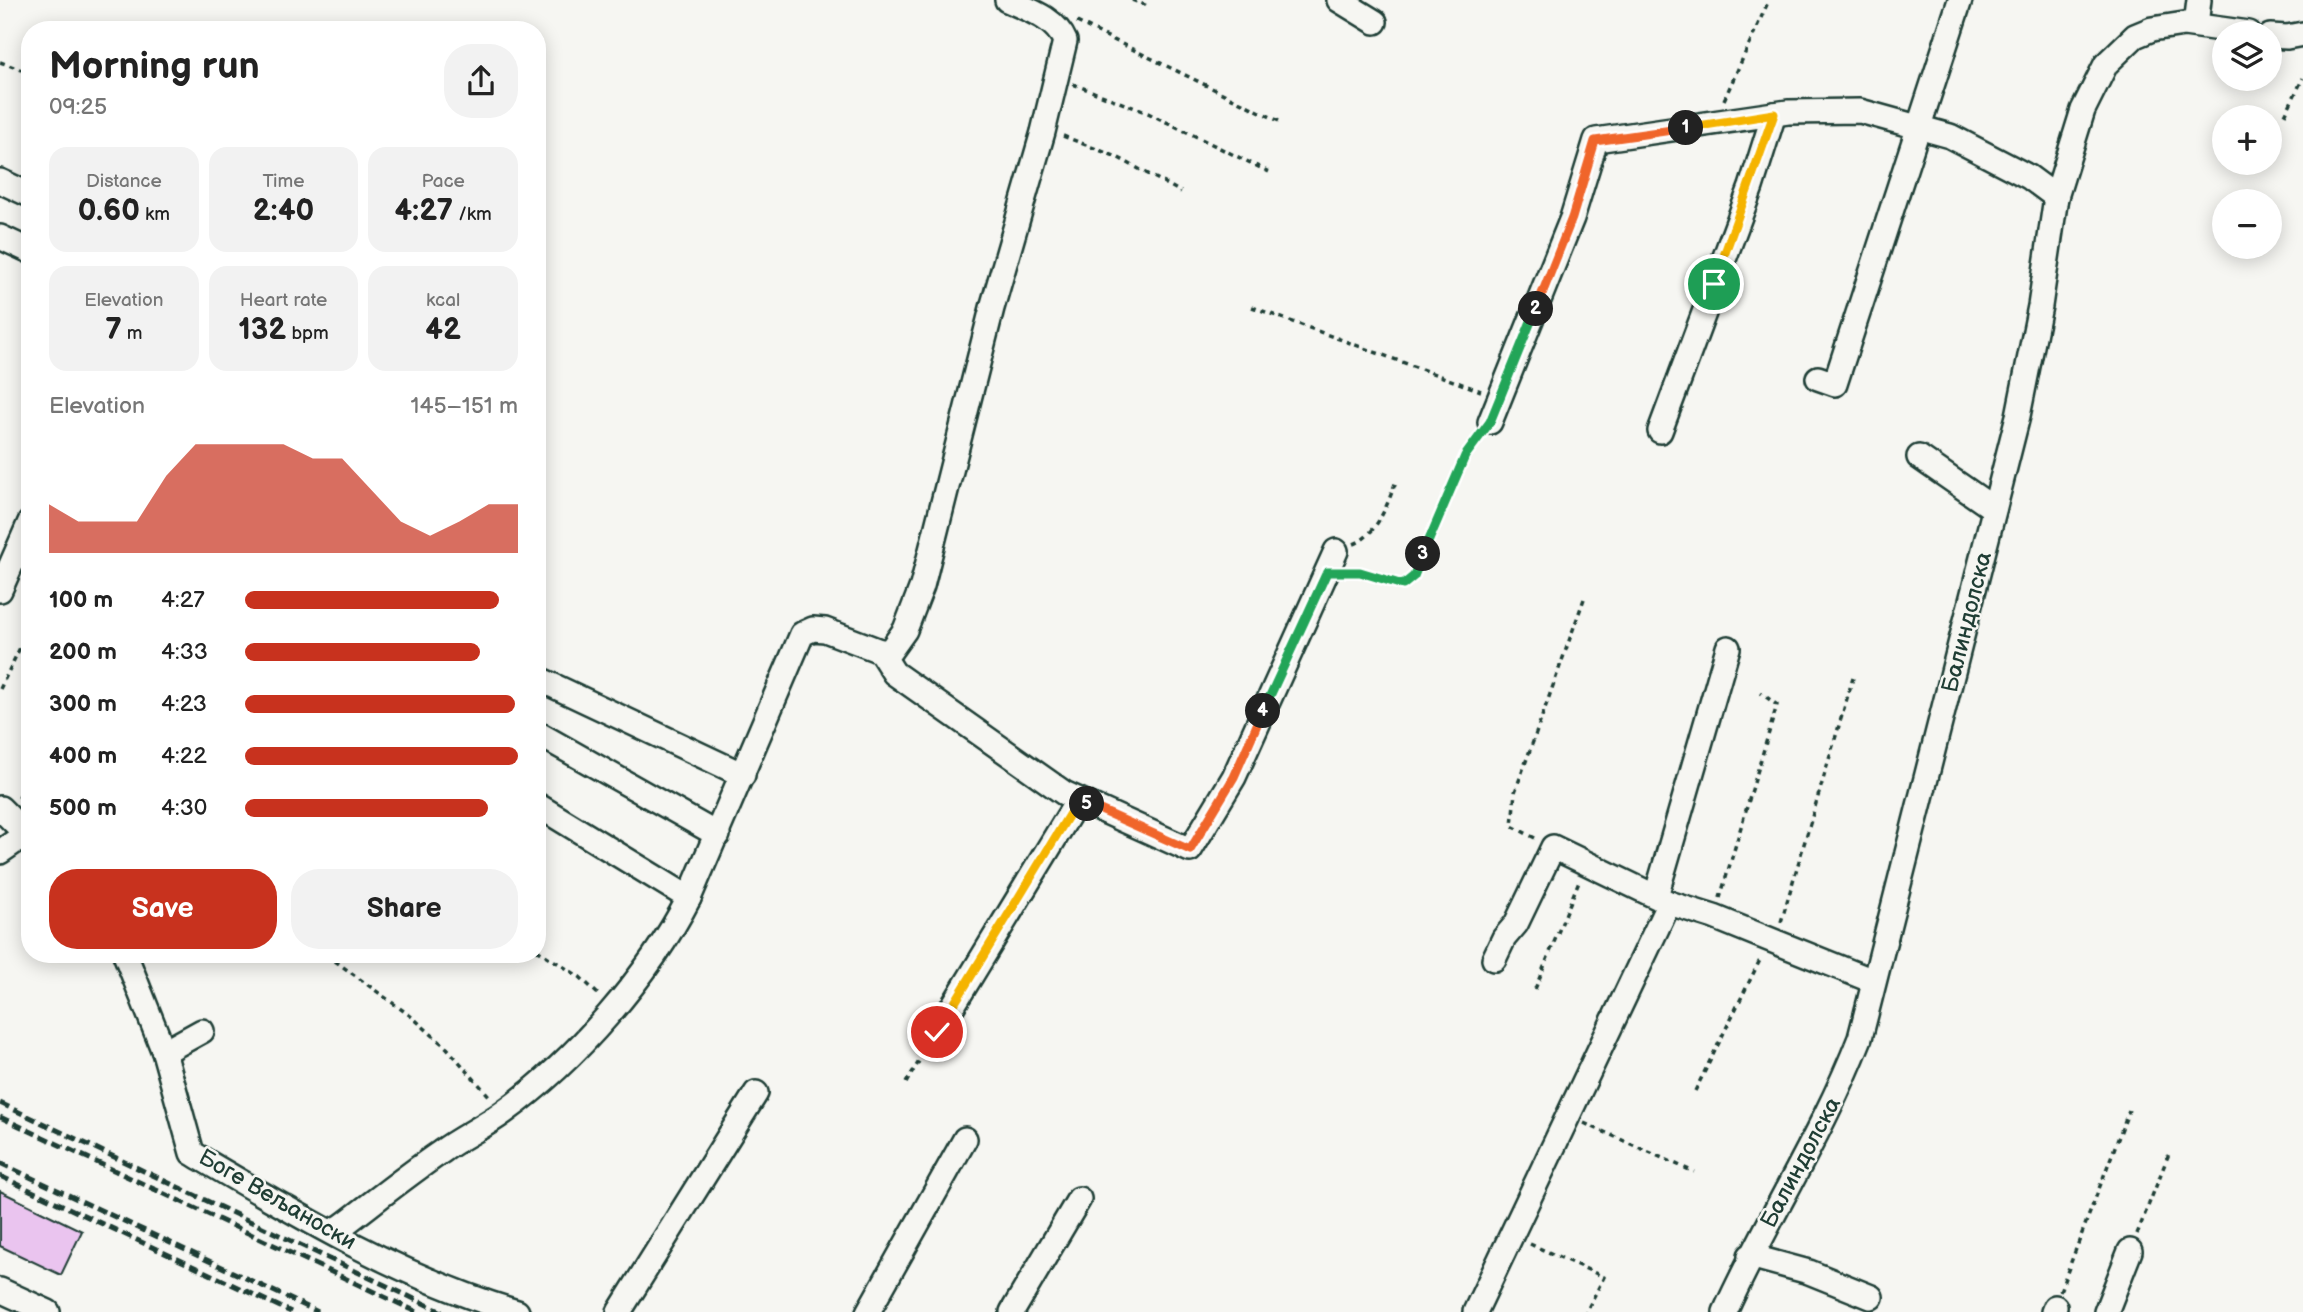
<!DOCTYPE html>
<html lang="en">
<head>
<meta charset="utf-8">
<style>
  body { margin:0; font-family:"Balsamiq Sans",sans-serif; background:#f2f2f2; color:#222; height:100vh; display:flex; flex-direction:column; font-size:26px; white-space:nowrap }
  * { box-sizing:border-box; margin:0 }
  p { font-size:23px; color:#767676 }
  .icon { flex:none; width:38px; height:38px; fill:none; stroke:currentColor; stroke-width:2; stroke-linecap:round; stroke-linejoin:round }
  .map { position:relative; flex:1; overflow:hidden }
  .sheet { position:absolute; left:21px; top:21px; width:525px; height:942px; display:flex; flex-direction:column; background:#fff; border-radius:28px; box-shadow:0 4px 18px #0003 }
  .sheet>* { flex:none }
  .tools { position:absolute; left:2212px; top:21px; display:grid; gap:14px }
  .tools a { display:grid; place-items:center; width:70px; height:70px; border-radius:50%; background:#fff; box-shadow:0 4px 18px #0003; font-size:35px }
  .pin { position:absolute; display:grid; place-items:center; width:60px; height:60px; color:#fff; margin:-30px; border:4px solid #fff; border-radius:50%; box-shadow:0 2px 7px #0007 }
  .km { position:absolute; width:35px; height:35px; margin:-18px; border-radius:50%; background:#222; color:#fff; font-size:19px; line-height:35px; text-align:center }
  .round { display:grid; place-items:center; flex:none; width:74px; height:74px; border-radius:28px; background:#f2f2f2 }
  .head { display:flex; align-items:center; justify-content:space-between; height:119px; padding:0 28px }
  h1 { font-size:38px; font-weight:600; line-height:52px }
  .stats { display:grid; grid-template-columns:repeat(3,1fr); gap:10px; height:119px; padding:7px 28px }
  .stats div { display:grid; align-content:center; border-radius:18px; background:#f2f2f2; text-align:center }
  .stats b { font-size:30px; font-weight:600 }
  .stats small { font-size:19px; font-weight:400 }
  .stats p { font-size:19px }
  .chart { height:196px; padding:14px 28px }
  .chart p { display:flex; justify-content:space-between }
  .chart svg { width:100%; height:126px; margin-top:7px; fill:#c8321e; opacity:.7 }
  .cta { display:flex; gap:14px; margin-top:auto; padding:14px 28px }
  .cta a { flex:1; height:80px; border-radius:28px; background:#c8321e; color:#fff; font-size:28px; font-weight:600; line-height:80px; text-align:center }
  .cta a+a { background:#f2f2f2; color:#222 }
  ul { padding:0 28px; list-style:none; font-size:23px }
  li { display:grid; grid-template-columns:112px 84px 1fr; align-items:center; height:52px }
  li i { height:18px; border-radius:9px; background:#c8321e }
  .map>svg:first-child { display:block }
  .building { fill:#eac4ef; stroke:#1f3d34; stroke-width:2 }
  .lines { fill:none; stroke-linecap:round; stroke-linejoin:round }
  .minor-casing { stroke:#1f3d34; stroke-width:28 }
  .path { stroke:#1f3d34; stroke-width:3.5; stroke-dasharray:5 5; stroke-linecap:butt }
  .minor { stroke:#f6f6f2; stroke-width:23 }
  .rail { stroke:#1f3d34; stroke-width:5; stroke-dasharray:10 5; stroke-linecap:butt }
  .split-1-casing { stroke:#fff; stroke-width:14 }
  .split-2-casing { stroke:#fff; stroke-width:14 }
  .split-3-casing { stroke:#fff; stroke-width:14 }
  .split-4-casing { stroke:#fff; stroke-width:14 }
  .split-5-casing { stroke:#fff; stroke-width:14 }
  .split-6-casing { stroke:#fff; stroke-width:14 }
  .split-1 { stroke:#f5b400; stroke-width:9 }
  .split-2 { stroke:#f0652b; stroke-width:9 }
  .split-3 { stroke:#22a559; stroke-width:9 }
  .split-4 { stroke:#22a559; stroke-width:9 }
  .split-5 { stroke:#f0652b; stroke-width:9 }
  .split-6 { stroke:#f5b400; stroke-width:9 }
  .labels { text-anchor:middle; stroke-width:5; stroke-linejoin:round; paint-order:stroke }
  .street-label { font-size:23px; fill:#1f3d34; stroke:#f6f6f2 }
</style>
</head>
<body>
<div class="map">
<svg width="2303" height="1312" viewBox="0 0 2303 1312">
  <rect width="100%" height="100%" fill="#f6f6f2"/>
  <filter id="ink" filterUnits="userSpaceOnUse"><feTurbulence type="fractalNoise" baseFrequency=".0143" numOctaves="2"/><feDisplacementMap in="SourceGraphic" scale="14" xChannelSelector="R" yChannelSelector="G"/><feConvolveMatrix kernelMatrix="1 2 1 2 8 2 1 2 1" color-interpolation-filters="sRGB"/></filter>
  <g filter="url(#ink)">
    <path class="building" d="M 0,1191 L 82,1231 L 61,1275 L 0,1246 Z"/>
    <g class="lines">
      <defs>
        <g id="minor">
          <path d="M 1339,0 L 1375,22"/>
          <path d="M 2196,25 L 2199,0"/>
          <path d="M 2270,36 L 2287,37 L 2303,34"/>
          <path d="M 0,181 L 30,195"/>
          <path d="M 0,237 L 30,251"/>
          <path d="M 1818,378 L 1835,384 L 1960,0"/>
          <path d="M 1490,422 L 1572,218 L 1596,140 L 1788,112 L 1860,111 L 1950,136 L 2029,177 L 2056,197"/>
          <path d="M 1660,431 L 1751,187 L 1774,114"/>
          <path d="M 1919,457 L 1994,509"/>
          <path d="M 0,590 L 30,522"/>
          <path d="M 880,651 L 894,673 L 1064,793 L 1190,850 L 1234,777 L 1336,551"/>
          <path d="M 537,678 L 743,775"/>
          <path d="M 537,733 L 718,835"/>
          <path d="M 537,805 L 689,898"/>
          <path d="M 0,808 L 30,838"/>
          <path d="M 0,852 L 26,834"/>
          <path d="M 1656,896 L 1728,648"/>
          <path d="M 125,954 L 164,1052 L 192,1153 C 295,1214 401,1278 517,1312"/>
          <path d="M 1494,959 L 1504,938 L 1516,924 L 1553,847 L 1669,903 L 1714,917 L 1873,981"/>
          <path d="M 937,1032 L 1078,800"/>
          <path d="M 164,1052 L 202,1031"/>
          <path d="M 332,1231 L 342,1226 C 375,1201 407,1175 441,1152 C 461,1137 484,1127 504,1112 C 575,1061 649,976 689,898 L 802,634 L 813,629 L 825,630 L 880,651 L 890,651 L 905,630 L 922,586 L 992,308 L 1043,132 L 1065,41 C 1055,18 1029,10 1007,0"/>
          <path d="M 1750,1256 L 1809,1272 L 1871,1297"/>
          <path d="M 0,1290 L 48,1312"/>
          <path d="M 619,1312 L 756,1093"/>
          <path d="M 868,1312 L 965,1139"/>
          <path d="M 1012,1312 L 1079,1199"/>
          <path d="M 1475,1312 L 1669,903"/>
          <path d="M 1725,1312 C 1767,1219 1823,1133 1860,1038 L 2018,416 L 2040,306 L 2056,197 L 2083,110 L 2106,64 L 2135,36 L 2152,29 L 2184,24 L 2249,33"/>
          <path d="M 2053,1312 L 2055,1307"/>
          <path d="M 2106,1312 L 2130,1251"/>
        </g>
      </defs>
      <use href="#minor" class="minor-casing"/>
      <g class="path">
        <path d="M 1132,0 L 1150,7"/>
        <path d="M 1077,22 L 1279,121"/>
        <path d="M 0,62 L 30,73"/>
        <path d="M 1073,84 L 1148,113 L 1269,172"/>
        <path d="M 1724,100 L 1769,0"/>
        <path d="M 2285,115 L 2303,78"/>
        <path d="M 1063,136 L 1117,157 L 1181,192"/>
        <path d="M 1252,307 L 1481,391"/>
        <path d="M 1354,544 C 1377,535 1388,503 1396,481"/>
        <path d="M 1347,571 L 1396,585 L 1409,583 L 1465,456 L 1479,438"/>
        <path d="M 0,689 L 30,627"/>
        <path d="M 19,798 L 30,774"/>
        <path d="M 1535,838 L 1512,826 L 1515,792 L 1584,599"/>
        <path d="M 1720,898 L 1777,705 L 1761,693"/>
        <path d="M 1781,922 L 1853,678"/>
        <path d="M 537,950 L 580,977 L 600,996"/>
        <path d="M 335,961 L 412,1017 L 447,1048 L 491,1098"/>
        <path d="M 1535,989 L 1579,881"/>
        <path d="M 906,1083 L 927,1048"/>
        <path d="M 1695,1091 L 1761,958"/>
        <path d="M 1584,1123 L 1694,1172"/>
        <path d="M 2137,1234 L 2170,1151"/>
        <path d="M 1530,1244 L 1604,1277 L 1586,1312"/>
        <path d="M 2060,1291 L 2129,1110"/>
      </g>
      <use href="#minor" class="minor"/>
      <g class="rail">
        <path d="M 0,1103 L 442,1312"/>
        <path d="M 0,1117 L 417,1312"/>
        <path d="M 0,1163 L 318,1312"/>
        <path d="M 0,1176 L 291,1312"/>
      </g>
    </g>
  </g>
  <g class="lines" filter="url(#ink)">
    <defs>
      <path id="split-1" d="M 1686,128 L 1774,114 L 1714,284"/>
      <path id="split-2" d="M 1536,309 L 1572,218 L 1595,141 L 1686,128"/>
      <path id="split-3" d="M 1423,554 L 1465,456 L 1490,422 L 1536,309"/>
      <path id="split-4" d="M 1263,711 L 1327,572 L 1360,572 L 1403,585 L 1414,576 L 1423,554"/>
      <path id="split-5" d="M 1087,804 L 1190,850 L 1234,777 L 1263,711"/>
      <path id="split-6" d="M 937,1032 L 1078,800 L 1087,804"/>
    </defs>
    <use href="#split-1" class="split-1-casing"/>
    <use href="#split-2" class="split-2-casing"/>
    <use href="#split-3" class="split-3-casing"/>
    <use href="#split-4" class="split-4-casing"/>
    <use href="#split-5" class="split-5-casing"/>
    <use href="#split-6" class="split-6-casing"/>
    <use href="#split-1" class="split-1"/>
    <use href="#split-2" class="split-2"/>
    <use href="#split-3" class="split-3"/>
    <use href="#split-4" class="split-4"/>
    <use href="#split-5" class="split-5"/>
    <use href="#split-6" class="split-6"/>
  </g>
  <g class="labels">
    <g class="street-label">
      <text transform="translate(1966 622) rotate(-76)" y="8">Балиндолска</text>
      <text transform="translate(1800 1162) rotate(-62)" y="8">Балиндолска</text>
      <text transform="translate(278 1199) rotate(30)" y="8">Боге Вељаноски</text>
    </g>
  </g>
</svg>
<div class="tools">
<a><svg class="icon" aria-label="layers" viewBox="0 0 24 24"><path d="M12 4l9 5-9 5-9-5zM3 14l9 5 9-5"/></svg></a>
<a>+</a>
<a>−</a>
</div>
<div class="pin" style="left:1714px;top:284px;background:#1e9e55"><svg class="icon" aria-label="arrive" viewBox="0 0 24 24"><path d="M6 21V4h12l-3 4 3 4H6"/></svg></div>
<div class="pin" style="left:937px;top:1032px;background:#d93025"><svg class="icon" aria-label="check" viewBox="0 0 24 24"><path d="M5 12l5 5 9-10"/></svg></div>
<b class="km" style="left:1686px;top:128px">1</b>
<b class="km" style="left:1536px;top:309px">2</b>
<b class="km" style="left:1423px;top:554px">3</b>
<b class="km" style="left:1263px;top:711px">4</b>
<b class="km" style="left:1087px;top:804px">5</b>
<section class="sheet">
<div class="head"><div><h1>Morning run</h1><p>09:25</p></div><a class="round"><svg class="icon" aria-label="share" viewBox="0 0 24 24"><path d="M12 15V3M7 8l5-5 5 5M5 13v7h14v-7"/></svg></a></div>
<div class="stats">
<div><p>Distance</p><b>0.60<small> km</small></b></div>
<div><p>Time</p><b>2:40</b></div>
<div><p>Pace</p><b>4:27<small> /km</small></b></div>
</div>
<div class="stats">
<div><p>Elevation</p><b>7<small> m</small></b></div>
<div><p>Heart rate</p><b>132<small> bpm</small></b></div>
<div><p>kcal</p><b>42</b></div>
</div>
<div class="chart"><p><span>Elevation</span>145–151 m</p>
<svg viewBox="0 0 160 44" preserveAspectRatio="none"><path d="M0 44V27L10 33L20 33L30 33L40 17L50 6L60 6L70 6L80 6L90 11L100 11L110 22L120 33L130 38L140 33L150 27L160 27V44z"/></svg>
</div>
<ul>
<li><b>100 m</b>4:27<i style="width:93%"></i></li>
<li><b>200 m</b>4:33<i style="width:86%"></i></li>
<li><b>300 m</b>4:23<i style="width:99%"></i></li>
<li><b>400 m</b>4:22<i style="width:100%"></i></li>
<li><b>500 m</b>4:30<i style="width:89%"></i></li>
</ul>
<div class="cta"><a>Save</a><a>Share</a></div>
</section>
</div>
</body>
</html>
